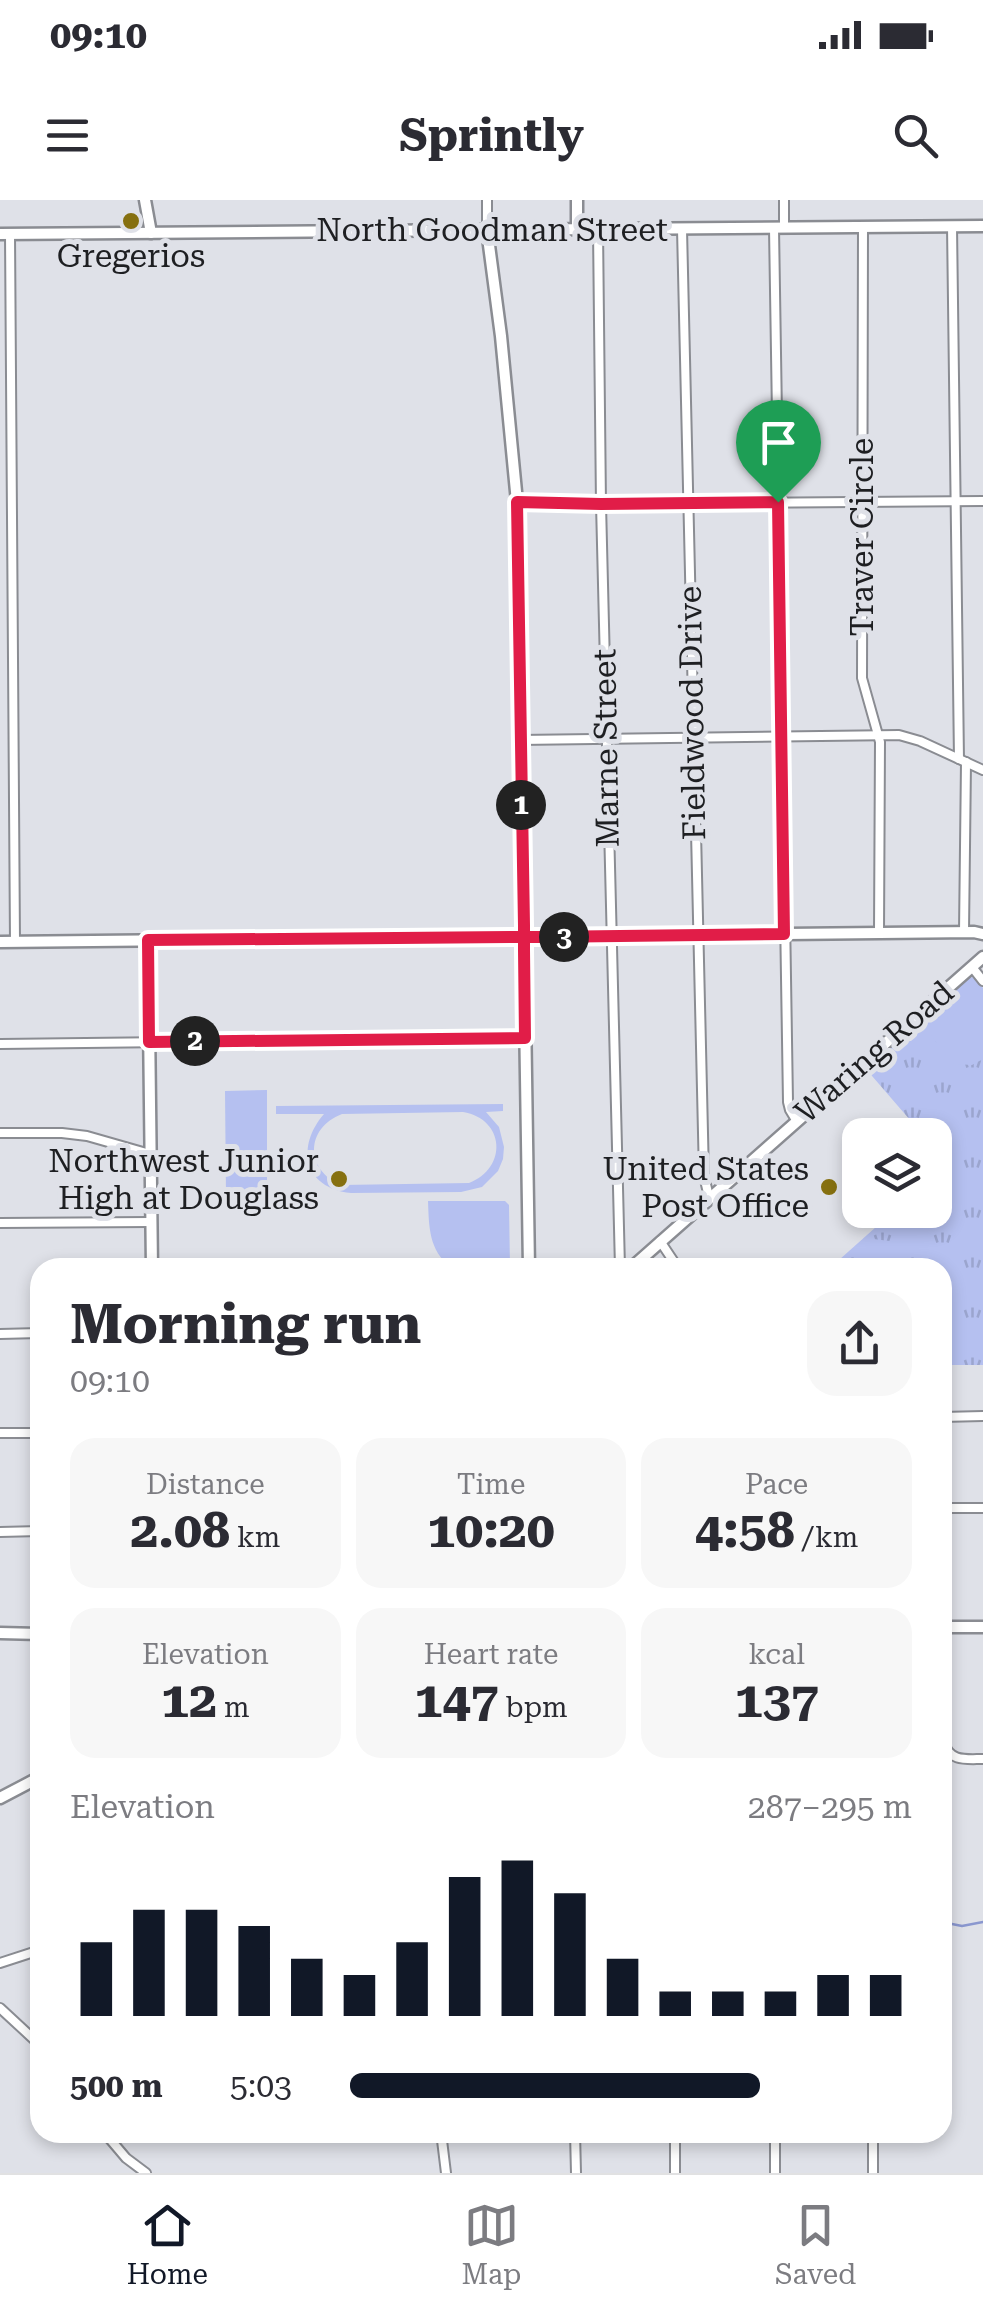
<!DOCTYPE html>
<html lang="en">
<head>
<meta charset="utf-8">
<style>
  body { margin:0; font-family:"Roboto Serif",serif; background:#f7f7f7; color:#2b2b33; height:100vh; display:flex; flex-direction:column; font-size:38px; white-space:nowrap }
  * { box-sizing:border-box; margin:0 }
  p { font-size:32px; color:#7c7c81 }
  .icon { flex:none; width:55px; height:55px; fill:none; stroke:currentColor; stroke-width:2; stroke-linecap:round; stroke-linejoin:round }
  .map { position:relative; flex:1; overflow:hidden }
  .drawer { position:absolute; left:30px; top:1058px; width:922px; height:885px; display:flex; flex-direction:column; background:#fff; border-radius:30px; box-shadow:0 5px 15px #0003 }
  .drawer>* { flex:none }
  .tools { position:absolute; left:842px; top:918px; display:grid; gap:20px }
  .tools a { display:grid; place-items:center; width:110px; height:110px; border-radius:20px; background:#fff; box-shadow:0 5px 15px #0003; font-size:50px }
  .pin { position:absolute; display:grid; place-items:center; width:85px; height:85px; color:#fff; margin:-102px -42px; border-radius:50% 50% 50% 0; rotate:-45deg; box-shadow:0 0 10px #0007 }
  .pin .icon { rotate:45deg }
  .km { position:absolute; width:50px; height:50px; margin:-25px; border-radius:50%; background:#222; color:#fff; font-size:28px; line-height:50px; text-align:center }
  .round { display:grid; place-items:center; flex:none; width:105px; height:105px; border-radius:30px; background:#f7f7f7 }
  .overview { display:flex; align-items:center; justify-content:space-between; height:170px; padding:0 40px }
  h1 { font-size:55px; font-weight:700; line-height:75px }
  .figures { display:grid; grid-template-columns:repeat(3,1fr); gap:15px; height:170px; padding:10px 40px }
  .figures div { display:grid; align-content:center; border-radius:25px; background:#f7f7f7; text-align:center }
  .figures b { font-size:50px; font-weight:700 }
  .figures small { font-size:28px; font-weight:400 }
  .figures p { font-size:28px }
  .chart { height:280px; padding:20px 40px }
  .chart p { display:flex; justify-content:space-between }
  .chart svg { width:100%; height:180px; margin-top:10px; stroke:#111827; stroke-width:6 }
  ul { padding:0 40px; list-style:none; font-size:32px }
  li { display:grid; grid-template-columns:160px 120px 1fr; align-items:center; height:75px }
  li i { height:25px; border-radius:12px; background:#111827 }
  .status { display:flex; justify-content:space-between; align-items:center; height:70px; padding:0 50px; background:#fff; direction:ltr }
  .status svg { height:28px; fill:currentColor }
  header { display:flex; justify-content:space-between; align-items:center; height:130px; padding:0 40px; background:#fff; font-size:45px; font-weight:700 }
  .tabs { display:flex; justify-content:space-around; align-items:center; height:140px; border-top:2px solid #e1e1e2; background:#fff; font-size:28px; color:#7c7c81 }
  .tabs a { display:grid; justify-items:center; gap:5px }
  .tabs .current { color:#111827 }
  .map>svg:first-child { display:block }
  .park { fill:url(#park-tufts) }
  .garden { fill:#b5c0f0; fill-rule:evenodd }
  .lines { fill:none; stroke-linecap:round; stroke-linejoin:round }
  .stream { stroke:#8a97cf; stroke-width:2.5 }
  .street-casing { stroke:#8a8c92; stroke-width:12 }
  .secondary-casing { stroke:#8a8c92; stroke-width:15 }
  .street { stroke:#fff; stroke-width:8 }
  .secondary { stroke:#fff; stroke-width:10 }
  .route-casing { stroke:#fff; stroke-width:20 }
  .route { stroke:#e11d48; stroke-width:12 }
  .poi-dot { fill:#867010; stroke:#dfe1e8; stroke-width:4 }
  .labels { text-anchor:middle; stroke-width:10; stroke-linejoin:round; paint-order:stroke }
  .street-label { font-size:32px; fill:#1e1f22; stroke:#dfe1e8 }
  .poi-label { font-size:32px; fill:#1e1f22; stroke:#dfe1e8; text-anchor:end }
</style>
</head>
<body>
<div class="status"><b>09:10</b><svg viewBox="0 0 49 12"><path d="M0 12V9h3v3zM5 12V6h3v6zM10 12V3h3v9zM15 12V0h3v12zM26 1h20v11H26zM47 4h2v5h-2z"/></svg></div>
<header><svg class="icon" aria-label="menu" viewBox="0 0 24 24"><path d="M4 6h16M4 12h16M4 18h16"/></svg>Sprintly<svg class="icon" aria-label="search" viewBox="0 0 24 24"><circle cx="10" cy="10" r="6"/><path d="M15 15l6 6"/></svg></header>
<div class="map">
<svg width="983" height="1973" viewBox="0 0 983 1973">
  <defs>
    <pattern id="park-tufts" width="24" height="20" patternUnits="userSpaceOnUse" patternTransform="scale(2.5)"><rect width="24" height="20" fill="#b5c0f0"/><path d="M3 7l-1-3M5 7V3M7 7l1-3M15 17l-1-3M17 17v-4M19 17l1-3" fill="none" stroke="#9ba5ce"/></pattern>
  </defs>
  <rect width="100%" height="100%" fill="#dfe1e8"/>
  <path class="park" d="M 974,777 L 983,788 L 983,1165 L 943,1165 L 942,1068 L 830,1068 L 895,1010 L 935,1010 L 935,974 L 947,963 L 935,949 L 935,935 L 923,935 L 866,869 L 967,778 Z"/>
  <g class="garden">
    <path d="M 969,801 L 980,803 L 983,807 L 983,859 L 972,865 L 954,864 L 938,846 L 930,833 Z"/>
    <path d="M 267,890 L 267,994 L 226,995 L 225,891 Z"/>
    <path d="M 503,904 L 503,911 L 486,912 L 499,927 L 504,947 L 503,959 L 498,971 L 482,987 L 461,992 L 351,993 C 303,988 296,946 324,914 L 276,914 L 276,906 ZM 463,912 C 505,919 508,968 469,983 L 341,985 C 305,970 305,928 342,914 Z"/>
    <path d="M 428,1001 L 505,1001 L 509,1005 L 510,1067 L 450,1067 C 429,1049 429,1028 428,1001 Z"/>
    <path d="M 866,1038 L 905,1043 L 909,1067 L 857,1067 L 859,1045 Z"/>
  </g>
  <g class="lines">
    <path class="stream" d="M 942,1722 L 962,1726 L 983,1722"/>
    <defs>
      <g id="street">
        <path d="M 487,0 L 487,30"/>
        <path d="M 784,0 L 784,28"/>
        <path d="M 952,26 L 959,559"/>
        <path d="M 863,27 L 862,478 L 880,542 L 879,733"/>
        <path d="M 774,28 L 788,902 L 790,910 L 796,920"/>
        <path d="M 598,29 L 601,304 L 620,1068"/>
        <path d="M 682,29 L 704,976 L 709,997"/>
        <path d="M 10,34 L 15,742"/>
        <path d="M 517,302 L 601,304 L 983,301"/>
        <path d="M 519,540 L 899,535 L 920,541 L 983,570"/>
        <path d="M 964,732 L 966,562"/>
        <path d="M 972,767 L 983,781"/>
        <path d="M 0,844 L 525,838"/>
        <path d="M 0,933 L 62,933 L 87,936 L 150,954"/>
        <path d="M 0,1023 L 151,1022"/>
        <path d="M 660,1041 L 678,1068"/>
        <path d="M 0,1134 L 40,1133"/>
        <path d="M 942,1174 L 945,1155"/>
        <path d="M 942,1217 L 983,1216"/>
        <path d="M 0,1233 L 40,1233"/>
        <path d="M 942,1266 L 944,1543 C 950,1562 966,1559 983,1559"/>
        <path d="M 942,1308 L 983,1308"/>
        <path d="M 0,1332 L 40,1331"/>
        <path d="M 0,1763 L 40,1750"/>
        <path d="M 0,1808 L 40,1845"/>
        <path d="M 104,1932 L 126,1958 L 146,1973"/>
        <path d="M 441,1932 L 446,1973"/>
        <path d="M 575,1932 L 576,1973"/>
        <path d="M 675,1932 L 675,1973"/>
        <path d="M 873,1932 L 873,1973"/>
        <path d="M 775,1973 L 775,1932"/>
      </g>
      <g id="secondary">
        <path d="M 145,0 L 151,33"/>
        <path d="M 577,0 L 577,29"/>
        <path d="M 487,30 L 501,136 L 517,302 L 529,1068"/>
        <path d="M 0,34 L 983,26"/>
        <path d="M 148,740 L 152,1068"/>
        <path d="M 0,742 L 974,732 L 983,734"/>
        <path d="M 631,1068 L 983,757"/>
        <path d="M 942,1427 L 983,1427"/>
        <path d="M 0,1433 L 40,1434"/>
        <path d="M 0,1598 L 40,1577"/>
      </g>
    </defs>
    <use href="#street" class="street-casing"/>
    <use href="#secondary" class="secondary-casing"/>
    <use href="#street" class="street"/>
    <use href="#secondary" class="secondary"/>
  </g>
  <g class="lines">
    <defs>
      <path id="route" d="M 778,302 L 601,304 L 517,302 L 524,725 L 524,750 L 525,838 L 149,842 L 148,740 L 512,737 L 538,737 L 784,734 L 778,302"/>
    </defs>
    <use href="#route" class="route-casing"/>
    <use href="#route" class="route"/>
  </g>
  <g class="poi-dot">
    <circle cx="131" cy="21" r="10"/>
    <circle cx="339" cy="979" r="10"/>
    <circle cx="829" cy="987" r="10"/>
  </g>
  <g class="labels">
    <g class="street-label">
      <text x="492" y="41">North Goodman Street</text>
      <text transform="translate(862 337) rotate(-90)" y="11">Traver Circle</text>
      <text transform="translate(692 513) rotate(-91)" y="11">Fieldwood Drive</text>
      <text transform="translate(606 548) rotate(-91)" y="11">Marne Street</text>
      <text transform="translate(874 852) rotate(-41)" y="11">Waring Road</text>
    </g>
    <g class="poi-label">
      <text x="131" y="67" text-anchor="middle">Gregerios</text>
      <text x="319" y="972">Northwest Junior<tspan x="319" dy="37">High at Douglass</tspan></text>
      <text x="809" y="980">United States<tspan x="809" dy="37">Post Office</tspan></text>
    </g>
  </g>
</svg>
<div class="tools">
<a><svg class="icon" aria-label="layers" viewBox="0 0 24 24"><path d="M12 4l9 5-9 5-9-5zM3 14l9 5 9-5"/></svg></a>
</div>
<div class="pin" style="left:778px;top:302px;background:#1e9e55"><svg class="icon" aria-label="arrive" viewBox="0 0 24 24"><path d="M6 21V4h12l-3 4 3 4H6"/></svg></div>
<b class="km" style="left:521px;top:605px">1</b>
<b class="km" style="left:195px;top:841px">2</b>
<b class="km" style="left:564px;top:737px">3</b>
<section class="drawer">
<div class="overview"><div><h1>Morning run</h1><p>09:10</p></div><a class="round"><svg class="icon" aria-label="share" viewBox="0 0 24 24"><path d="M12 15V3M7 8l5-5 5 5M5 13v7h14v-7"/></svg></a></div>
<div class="figures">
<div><p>Distance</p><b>2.08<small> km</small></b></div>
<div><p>Time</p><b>10:20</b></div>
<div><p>Pace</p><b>4:58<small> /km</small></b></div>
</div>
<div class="figures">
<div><p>Elevation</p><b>12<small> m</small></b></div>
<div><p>Heart rate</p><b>147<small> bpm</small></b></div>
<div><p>kcal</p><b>137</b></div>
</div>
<div class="chart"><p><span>Elevation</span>287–295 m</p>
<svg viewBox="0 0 160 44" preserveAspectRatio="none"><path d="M5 44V26M15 44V18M25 44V18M35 44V22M45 44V30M55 44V34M65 44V26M75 44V10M85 44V6M95 44V14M105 44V30M115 44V38M125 44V38M135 44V38M145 44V34M155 44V34"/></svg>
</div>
<ul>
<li><b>500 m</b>5:03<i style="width:73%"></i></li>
</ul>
</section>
</div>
<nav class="tabs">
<a class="current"><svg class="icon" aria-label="home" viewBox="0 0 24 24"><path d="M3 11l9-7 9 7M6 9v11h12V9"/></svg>Home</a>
<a><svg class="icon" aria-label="map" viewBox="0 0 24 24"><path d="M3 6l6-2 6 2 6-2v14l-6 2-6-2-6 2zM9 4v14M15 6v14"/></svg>Map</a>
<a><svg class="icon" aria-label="saved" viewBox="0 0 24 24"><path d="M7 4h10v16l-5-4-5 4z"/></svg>Saved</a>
</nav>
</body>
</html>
